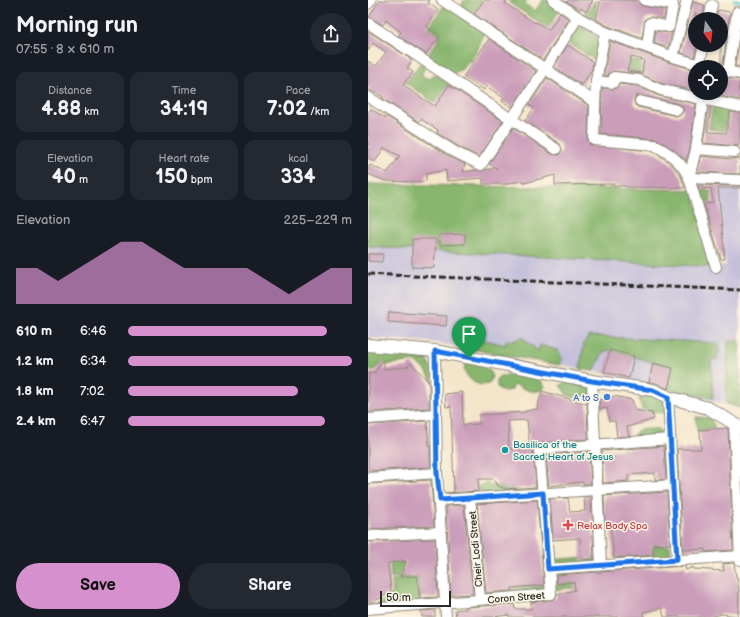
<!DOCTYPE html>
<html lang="en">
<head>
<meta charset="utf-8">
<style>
  body { margin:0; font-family:"Balsamiq Sans",sans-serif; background:#242831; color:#f1f3f6; height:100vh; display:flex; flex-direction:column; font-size:15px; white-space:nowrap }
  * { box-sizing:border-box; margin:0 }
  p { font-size:13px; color:#9ea1a6 }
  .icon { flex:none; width:22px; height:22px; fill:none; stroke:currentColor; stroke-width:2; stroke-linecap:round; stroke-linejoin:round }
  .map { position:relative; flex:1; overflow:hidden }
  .details { display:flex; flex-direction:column; background:#171b24; width:368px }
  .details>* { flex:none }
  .needle { width:26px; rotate:166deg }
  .buttons { position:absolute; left:320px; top:12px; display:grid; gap:8px }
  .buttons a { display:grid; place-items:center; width:40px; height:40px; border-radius:50%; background:#171b24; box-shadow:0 2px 6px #0003; font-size:20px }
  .scale { position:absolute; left:12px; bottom:10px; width:71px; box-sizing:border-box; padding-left:4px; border:2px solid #2b2b2b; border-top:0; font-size:11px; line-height:14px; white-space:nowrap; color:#2b2b2b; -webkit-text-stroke:3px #fcf5e5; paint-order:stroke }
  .pin { position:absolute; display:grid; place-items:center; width:34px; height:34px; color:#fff; margin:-41px -17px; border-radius:50% 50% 50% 0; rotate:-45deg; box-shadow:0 0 4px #0007 }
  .pin .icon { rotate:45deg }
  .round { display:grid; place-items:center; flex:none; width:42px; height:42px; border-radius:21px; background:#242831 }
  .overview { display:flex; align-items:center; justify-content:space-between; height:68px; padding:0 16px }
  h1 { font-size:22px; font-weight:700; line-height:30px }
  .metrics { display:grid; grid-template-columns:repeat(3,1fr); gap:6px; height:68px; padding:4px 16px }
  .metrics div { display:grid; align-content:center; border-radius:10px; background:#242831; text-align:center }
  .metrics b { font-size:20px; font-weight:700 }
  .metrics small { font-size:11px; font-weight:400 }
  .metrics p { font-size:11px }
  .chart { height:112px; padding:8px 16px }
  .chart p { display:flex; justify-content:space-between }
  .chart svg { width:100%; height:72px; margin-top:4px; fill:#d690ce; opacity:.7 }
  .primary-button { display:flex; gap:8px; margin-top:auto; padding:8px 16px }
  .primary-button a { flex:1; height:46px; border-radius:24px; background:#d690ce; color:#111; font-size:16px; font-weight:700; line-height:46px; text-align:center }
  .primary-button a+a { background:#242831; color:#f1f3f6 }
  ul { padding:0 16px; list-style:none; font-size:13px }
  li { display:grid; grid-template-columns:64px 48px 1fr; align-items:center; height:30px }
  li i { height:10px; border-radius:5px; background:#d690ce }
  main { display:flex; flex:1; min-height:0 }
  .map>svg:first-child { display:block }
  .industrial { fill:#c5c0da }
  .forest { fill:#89b66e; stroke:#5a704c }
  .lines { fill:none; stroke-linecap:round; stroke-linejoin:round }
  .stream { stroke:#5dcbd2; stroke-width:3 }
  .building { fill:#ca9db9; fill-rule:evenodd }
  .minor-casing { stroke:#90887b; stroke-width:12 }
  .major-casing { stroke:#90887b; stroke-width:14 }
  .minor { stroke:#fff; stroke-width:10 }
  .major { stroke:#fff; stroke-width:12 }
  .rail { stroke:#2b2b2b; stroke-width:3; stroke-dasharray:6 3; stroke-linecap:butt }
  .route-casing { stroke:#fff; stroke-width:8 }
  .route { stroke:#1a73e8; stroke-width:5 }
  .shop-dot { fill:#3f7fe0; stroke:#fcf5e5; stroke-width:1.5 }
  .culture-dot { fill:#0f9aa8; stroke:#fcf5e5; stroke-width:1.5 }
  .health-dot { fill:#e0444e; stroke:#fcf5e5; stroke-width:1.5 }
  .labels { text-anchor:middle; stroke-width:3; stroke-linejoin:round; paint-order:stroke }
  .shop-label { font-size:10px; fill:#366cbe; stroke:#fcf5e5; text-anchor:end }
  .culture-label { font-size:10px; fill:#0d838f; stroke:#fcf5e5; text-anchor:start }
  .health-label { font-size:10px; fill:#be3a42; stroke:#fcf5e5; text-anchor:start }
  .street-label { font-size:10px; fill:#2b2b2b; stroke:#fcf5e5 }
</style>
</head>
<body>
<main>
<section class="details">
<div class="overview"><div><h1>Morning run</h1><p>07:55 · 8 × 610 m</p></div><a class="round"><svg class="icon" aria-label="share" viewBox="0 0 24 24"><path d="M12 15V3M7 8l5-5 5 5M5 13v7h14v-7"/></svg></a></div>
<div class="metrics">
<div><p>Distance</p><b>4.88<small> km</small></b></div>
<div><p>Time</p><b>34:19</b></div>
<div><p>Pace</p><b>7:02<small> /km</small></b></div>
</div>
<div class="metrics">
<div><p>Elevation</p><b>40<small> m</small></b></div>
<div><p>Heart rate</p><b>150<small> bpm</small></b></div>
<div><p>kcal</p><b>334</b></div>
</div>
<div class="chart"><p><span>Elevation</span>225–229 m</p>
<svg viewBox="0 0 160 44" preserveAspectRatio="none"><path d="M0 44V22L10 22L20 30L30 22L40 14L50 6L60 6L70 14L80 22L90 22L100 22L110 22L120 30L130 38L140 30L150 22L160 22V44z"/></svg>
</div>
<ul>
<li><b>610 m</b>6:46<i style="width:89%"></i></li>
<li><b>1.2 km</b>6:34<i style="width:100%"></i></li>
<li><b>1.8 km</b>7:02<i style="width:76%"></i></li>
<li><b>2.4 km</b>6:47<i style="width:88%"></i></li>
</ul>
<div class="primary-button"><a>Save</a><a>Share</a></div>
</section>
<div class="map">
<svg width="372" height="617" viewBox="0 0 372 617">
  <rect width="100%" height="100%" fill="#fcf5e5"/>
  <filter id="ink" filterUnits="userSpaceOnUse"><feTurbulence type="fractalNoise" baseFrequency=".025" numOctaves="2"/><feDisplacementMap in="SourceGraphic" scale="8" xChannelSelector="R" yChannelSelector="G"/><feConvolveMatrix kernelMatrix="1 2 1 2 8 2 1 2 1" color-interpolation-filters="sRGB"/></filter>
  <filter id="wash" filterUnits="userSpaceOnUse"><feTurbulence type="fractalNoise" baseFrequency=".012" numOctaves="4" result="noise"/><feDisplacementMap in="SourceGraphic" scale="16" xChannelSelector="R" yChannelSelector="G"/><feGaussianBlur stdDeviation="0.9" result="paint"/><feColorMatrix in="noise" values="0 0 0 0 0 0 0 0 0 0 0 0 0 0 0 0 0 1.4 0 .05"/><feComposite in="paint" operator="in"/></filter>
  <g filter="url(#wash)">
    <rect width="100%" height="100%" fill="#f4e6cb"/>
    <path class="industrial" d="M 0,184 L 347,267 L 358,265 L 351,189 L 372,189 L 372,409 L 318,393 L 226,371 L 63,342 L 0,338 Z"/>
    <g class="forest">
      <path d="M 96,0 L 114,0 L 105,14 L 93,6 Z"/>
      <path d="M 142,0 L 159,0 L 156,4 L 167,11 L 175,0 L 181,0 L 193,8 L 180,28 L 140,2 Z"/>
      <path d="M 228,0 L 229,0 L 226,22 L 216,16 Z"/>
      <path d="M 77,4 L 116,33 C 111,50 102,65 87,74 L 70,64 L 60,55 L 73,36 L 61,27 Z"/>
      <path d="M 211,26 L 232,38 L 227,60 L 199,42 Z"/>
      <path d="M 246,57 L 274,62 L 272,72 L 245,67 Z"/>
      <path d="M 52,63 L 57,67 L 53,75 L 61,79 L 66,74 L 82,82 L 67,103 L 38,83 Z"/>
      <path d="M 345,105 L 361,108 L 356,131 L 341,129 Z"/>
      <path d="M 0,184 L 324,190 L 347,267 L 0,247 Z"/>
      <path d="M 342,190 L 343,201 L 333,203 L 328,191 Z"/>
      <path d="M 221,336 L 350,343 L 352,350 L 348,360 L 343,359 L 345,398 L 300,389 L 305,368 L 242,350 L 235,352 L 226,371 L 212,369 L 216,343 Z"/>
      <path d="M 105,337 L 137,345 L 139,340 L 145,341 L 154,337 L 170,351 L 172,345 L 189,350 L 194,358 L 191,365 L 97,348 L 101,341 Z"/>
      <path d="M 360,341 L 372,341 L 372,408 L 358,403 Z"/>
      <path d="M 11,350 L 17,354 L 53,353 C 62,363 66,370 65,383 L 57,369 L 46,361 L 10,366 L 4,372 L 0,368 L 0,353 Z"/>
      <path d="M 99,361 L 109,363 L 123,372 L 124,376 L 122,383 C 111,389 98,379 96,368 Z"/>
      <path d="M 161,373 L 174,382 L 177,387 C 168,396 156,389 146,384 L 144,390 L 135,391 L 129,387 L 129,380 L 132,376 Z"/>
      <path d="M 203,378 L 222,379 L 223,395 L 205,397 L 199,395 L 195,389 L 192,386 Z"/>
      <path d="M 275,393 L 299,396 L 300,407 L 295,413 L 284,412 L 274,409 L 271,399 Z"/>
      <path d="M 328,417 L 342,418 L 347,427 L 329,431 Z"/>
      <path d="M 281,429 L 290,429 L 294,435 L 266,438 L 266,434 L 270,430 Z"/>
      <path d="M 120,483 L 122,487 L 127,485 L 134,488 L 144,487 L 145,489 L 144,493 L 114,494 L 112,486 L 113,485 Z"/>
      <path d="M 286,545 L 302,546 L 303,559 L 252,562 L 252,556 L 285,554 Z"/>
      <path d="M 231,556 L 231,564 L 182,567 L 182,560 Z"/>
      <path d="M 22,561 L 36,562 L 31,578 L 23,577 Z"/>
      <path d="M 125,572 L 137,590 L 178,585 L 181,592 L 130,597 Z"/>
      <path d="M 33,577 L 50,578 L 52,603 L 6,607 L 25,593 L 24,580 L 31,580 Z"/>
      <path d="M 217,582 L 219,589 L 199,588 L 191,590 L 185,587 L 189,584 Z"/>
    </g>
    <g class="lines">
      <path class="stream" d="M 366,0 L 372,1"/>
    </g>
    <g id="blocks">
      <g class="building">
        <path d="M 12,0 L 62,0 L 60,3 L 70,10 L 59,27 L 72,36 L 58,54 L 30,36 L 33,32 L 18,20 L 15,25 L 1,17 Z"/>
        <path d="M 116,0 L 139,0 L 137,3 L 167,23 L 168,22 L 181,30 L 192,13 L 201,19 L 175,60 L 106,14 Z"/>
        <path d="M 200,0 L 225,0 L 218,12 L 213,8 L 212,10 L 199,2 Z"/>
        <path d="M 233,0 L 270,0 L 272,5 L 275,6 L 297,10 L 296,19 L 283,17 L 277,19 L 274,38 L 240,26 L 228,19 Z"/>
        <path d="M 325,2 L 337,5 L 335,15 L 327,13 L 327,45 L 329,45 L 326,57 L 313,53 Z"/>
        <path d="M 350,10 L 362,12 L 355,64 L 353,64 L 353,19 L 348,19 Z"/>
        <path d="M 0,31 L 44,60 L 39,68 L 45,72 L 35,85 L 52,97 L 67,106 L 81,85 L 135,121 L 111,157 L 90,146 L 69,133 L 70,130 L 53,119 L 51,122 L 14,98 L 15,97 L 0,89 L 0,61 L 8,66 L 18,52 L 5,43 L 0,51 Z"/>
        <path d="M 288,31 L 300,33 L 304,32 L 300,48 L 286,43 Z"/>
        <path d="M 372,36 L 372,67 L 367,66 Z"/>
        <path d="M 121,39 L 168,71 L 144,107 L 134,101 L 136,98 L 118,86 L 116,90 L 95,77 Z"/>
        <path d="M 242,41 L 303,63 L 327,70 L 327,91 L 295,84 L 272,74 L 246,71 L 241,73 L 240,76 L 236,75 ZM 263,57 L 276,60 L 274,73 L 259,71 Z"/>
        <path d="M 200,45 L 225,62 L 224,69 L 214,85 L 186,67 Z"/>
        <path d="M 353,77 L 372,80 L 370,91 L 372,92 L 372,100 L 351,96 L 352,93 L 353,93 Z"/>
        <path d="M 179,78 L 221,106 L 220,140 L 222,145 L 284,151 L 298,160 L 306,167 L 313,176 L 317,188 L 259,187 L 258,186 L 246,186 L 246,184 L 187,185 L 187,175 L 156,183 L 155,181 L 141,183 L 141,184 L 115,184 L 115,178 L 79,181 L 78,170 L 58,174 L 58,181 L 48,182 L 17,181 L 0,174 L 0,169 L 2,165 L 19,173 L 32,156 L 16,148 L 7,162 L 0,158 L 0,113 L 3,109 L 17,118 L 18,116 L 84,158 L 97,164 L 95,172 L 109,170 L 113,171 L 117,170 L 129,168 L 121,164 L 145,128 L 184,154 L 191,155 L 194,150 L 192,144 L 157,121 L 166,108 L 161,105 Z"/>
        <path d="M 251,84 L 269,86 L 291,96 L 328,104 L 322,148 L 318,161 L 306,150 L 289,139 L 233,134 L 234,88 L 247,89 ZM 271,95 L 311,104 L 315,108 L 315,112 L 311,116 L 308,116 L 270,107 L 267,105 L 266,100 L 268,96 Z"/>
        <path d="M 341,107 L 343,107 L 339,132 L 358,133 L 362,112 L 372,113 L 372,144 L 370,146 L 335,143 Z"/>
        <path d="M 333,156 L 362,159 L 372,158 L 372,174 L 329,172 Z"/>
        <path d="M 330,185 L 372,186 L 372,188 L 350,188 L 357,259 L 353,259 L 336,204 L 345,202 L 343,188 L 331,189 Z"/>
        <path d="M 97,234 L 97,244 L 72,245 L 71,235 Z"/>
        <path d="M 44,239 L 68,239 L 66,268 L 44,267 Z"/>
        <path d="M 0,254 L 15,254 L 14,262 L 0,261 Z"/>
        <path d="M 21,312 L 79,316 L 78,326 L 20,322 Z"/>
        <path d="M 242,350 L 266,356 L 261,378 L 236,372 Z"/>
        <path d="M 16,360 L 16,369 L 39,367 L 43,363 L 61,382 L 61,408 L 0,412 L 1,373 L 6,373 Z"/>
        <path d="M 285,363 L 305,368 L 300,389 L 288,383 L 281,382 Z"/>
        <path d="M 174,391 L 219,404 L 220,439 L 171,443 L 167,444 L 165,450 L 168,487 L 138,489 L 130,486 L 126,479 L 110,479 L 111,491 L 77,493 L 86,492 L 83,406 L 78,407 L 77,394 L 94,392 L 95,425 L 111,424 L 111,415 L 158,412 L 158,411 L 169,409 ZM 159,420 L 162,448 L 141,449 L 140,421 Z"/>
        <path d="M 246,396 L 264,400 L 267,410 L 284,413 L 286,419 L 259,427 L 261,436 L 249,437 L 247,421 L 241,421 L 239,408 L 232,409 L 231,400 L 241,399 Z"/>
        <path d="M 59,421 L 61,446 L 62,446 L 62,467 L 0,471 L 0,425 Z"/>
        <path d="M 360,428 L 365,550 L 337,552 L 337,549 L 315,550 L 309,449 L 333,449 L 332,430 Z"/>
        <path d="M 296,446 L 298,479 L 287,480 L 287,473 L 260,475 L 260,481 L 235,483 L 234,451 Z"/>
        <path d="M 221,452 L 223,484 L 215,484 L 215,482 L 181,486 L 178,455 Z"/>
        <path d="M 63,480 L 66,526 L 0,529 L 0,484 Z"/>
        <path d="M 299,492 L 302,544 L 284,545 L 285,555 L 246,558 L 242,523 L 237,524 L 236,496 Z"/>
        <path d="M 216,497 L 223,497 L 226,559 L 213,560 L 212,538 L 185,540 L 182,499 L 200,498 L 202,512 L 217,511 Z"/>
        <path d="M 169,500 L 176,585 L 144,588 L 144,591 L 118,593 L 109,504 Z"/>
        <path d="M 96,505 L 105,594 L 83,595 L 78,506 Z"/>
        <path d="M 67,539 L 70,597 L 52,598 L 49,576 L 33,577 L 38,561 L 20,563 L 23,592 L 5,602 L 0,602 L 0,542 Z"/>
        <path d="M 366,563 L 368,577 L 369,577 L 371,590 L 370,616 L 354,614 L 341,617 L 296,617 L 294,608 L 275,612 L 276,617 L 141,617 L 141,615 L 125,617 L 88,617 L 87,610 L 98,609 L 98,607 L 146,604 L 147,609 L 163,609 L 163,602 L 184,600 L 187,599 L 189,594 L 207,590 L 206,582 L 189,584 L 188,575 L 317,566 L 318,570 L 325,567 L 326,569 L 356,571 L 355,564 Z"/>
        <path d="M 67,610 L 67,617 L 54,617 L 53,611 Z"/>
      </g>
    </g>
  </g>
  <g filter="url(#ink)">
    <use href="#blocks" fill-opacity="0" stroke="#90887b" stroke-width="1"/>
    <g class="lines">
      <defs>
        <g id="minor">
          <path d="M 74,0 L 227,102"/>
          <path d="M 185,0 L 210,17 L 237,32 L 305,57 L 339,67"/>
          <path d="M 276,0 L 305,5 L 301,27 L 282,23 L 279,47"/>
          <path d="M 0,4 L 3,0"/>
          <path d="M 341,19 L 344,5"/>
          <path d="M 0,23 L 188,149"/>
          <path d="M 237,32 L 228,81 L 226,140 L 286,145 C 300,152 315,163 321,178 L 372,180"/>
          <path d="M 305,57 L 319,0"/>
          <path d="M 331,65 L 336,45"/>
          <path d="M 353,70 L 372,74"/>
          <path d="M 360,72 L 369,12"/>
          <path d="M 228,81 L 245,83 L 246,77 L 271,80 L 293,90 L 372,107"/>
          <path d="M 336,93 L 328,149 L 321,178 L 348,267"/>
          <path d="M 0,97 L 87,152 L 113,165 L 177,69 L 210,17"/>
          <path d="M 272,101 L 309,110"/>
          <path d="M 328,149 L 367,152"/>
          <path d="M 67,351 L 69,473 L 78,617"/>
          <path d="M 224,381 L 233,565"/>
          <path d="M 300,397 L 309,561"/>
          <path d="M 0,419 L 67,414"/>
          <path d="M 366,423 L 372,560"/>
          <path d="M 0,478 L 69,473"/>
          <path d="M 102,498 L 112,599"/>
          <path d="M 72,500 L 305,485"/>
          <path d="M 0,536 L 73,532"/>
          <path d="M 180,569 L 372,556"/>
          <path d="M 0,609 L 183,594 L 171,449 L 302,439"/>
        </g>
        <path id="major" d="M 0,345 L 67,351 L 224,381 L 285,390 L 300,397 L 340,408 L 372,427"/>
      </defs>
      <use href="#minor" class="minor-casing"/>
      <use href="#major" class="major-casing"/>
      <use href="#minor" class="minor"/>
      <use href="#major" class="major"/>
      <path class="rail" d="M 0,274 L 372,290"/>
    </g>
  </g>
  <g class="lines" filter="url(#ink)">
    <defs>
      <path id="route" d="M 67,351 L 224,381 L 285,390 L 300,397 L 309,560 L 180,569 L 175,493 L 72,500 L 69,473 Z"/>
    </defs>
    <use href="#route" class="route-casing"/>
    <use href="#route" class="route"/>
  </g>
  <circle class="shop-dot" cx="239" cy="397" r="4"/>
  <circle class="culture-dot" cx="137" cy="450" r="4"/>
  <path class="health-dot" d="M198 519h4v4h4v4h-4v4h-4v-4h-4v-4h4z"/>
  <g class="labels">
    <g class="shop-label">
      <text x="231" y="401">A to S</text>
    </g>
    <g class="culture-label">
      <text x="145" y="448">Basilica of the<tspan x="145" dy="12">Sacred Heart of Jesus</tspan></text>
    </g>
    <g class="health-label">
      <text x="209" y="529">Relax Body Spa</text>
    </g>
    <g class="street-label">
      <text transform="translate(107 549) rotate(-95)" y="4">Cheir Lodi Street</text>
      <text transform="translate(148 597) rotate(-5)" y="4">Coron Street</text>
    </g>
  </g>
</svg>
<div class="buttons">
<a><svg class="needle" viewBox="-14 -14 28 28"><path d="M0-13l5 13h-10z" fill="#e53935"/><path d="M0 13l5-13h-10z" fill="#9ea1a6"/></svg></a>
<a><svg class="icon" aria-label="locate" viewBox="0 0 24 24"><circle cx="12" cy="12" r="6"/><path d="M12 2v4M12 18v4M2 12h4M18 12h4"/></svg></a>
</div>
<div class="scale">50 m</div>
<div class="pin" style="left:101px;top:358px;background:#1e9e55"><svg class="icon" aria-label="arrive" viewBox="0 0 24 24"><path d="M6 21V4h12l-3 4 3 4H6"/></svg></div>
</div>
</main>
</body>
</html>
